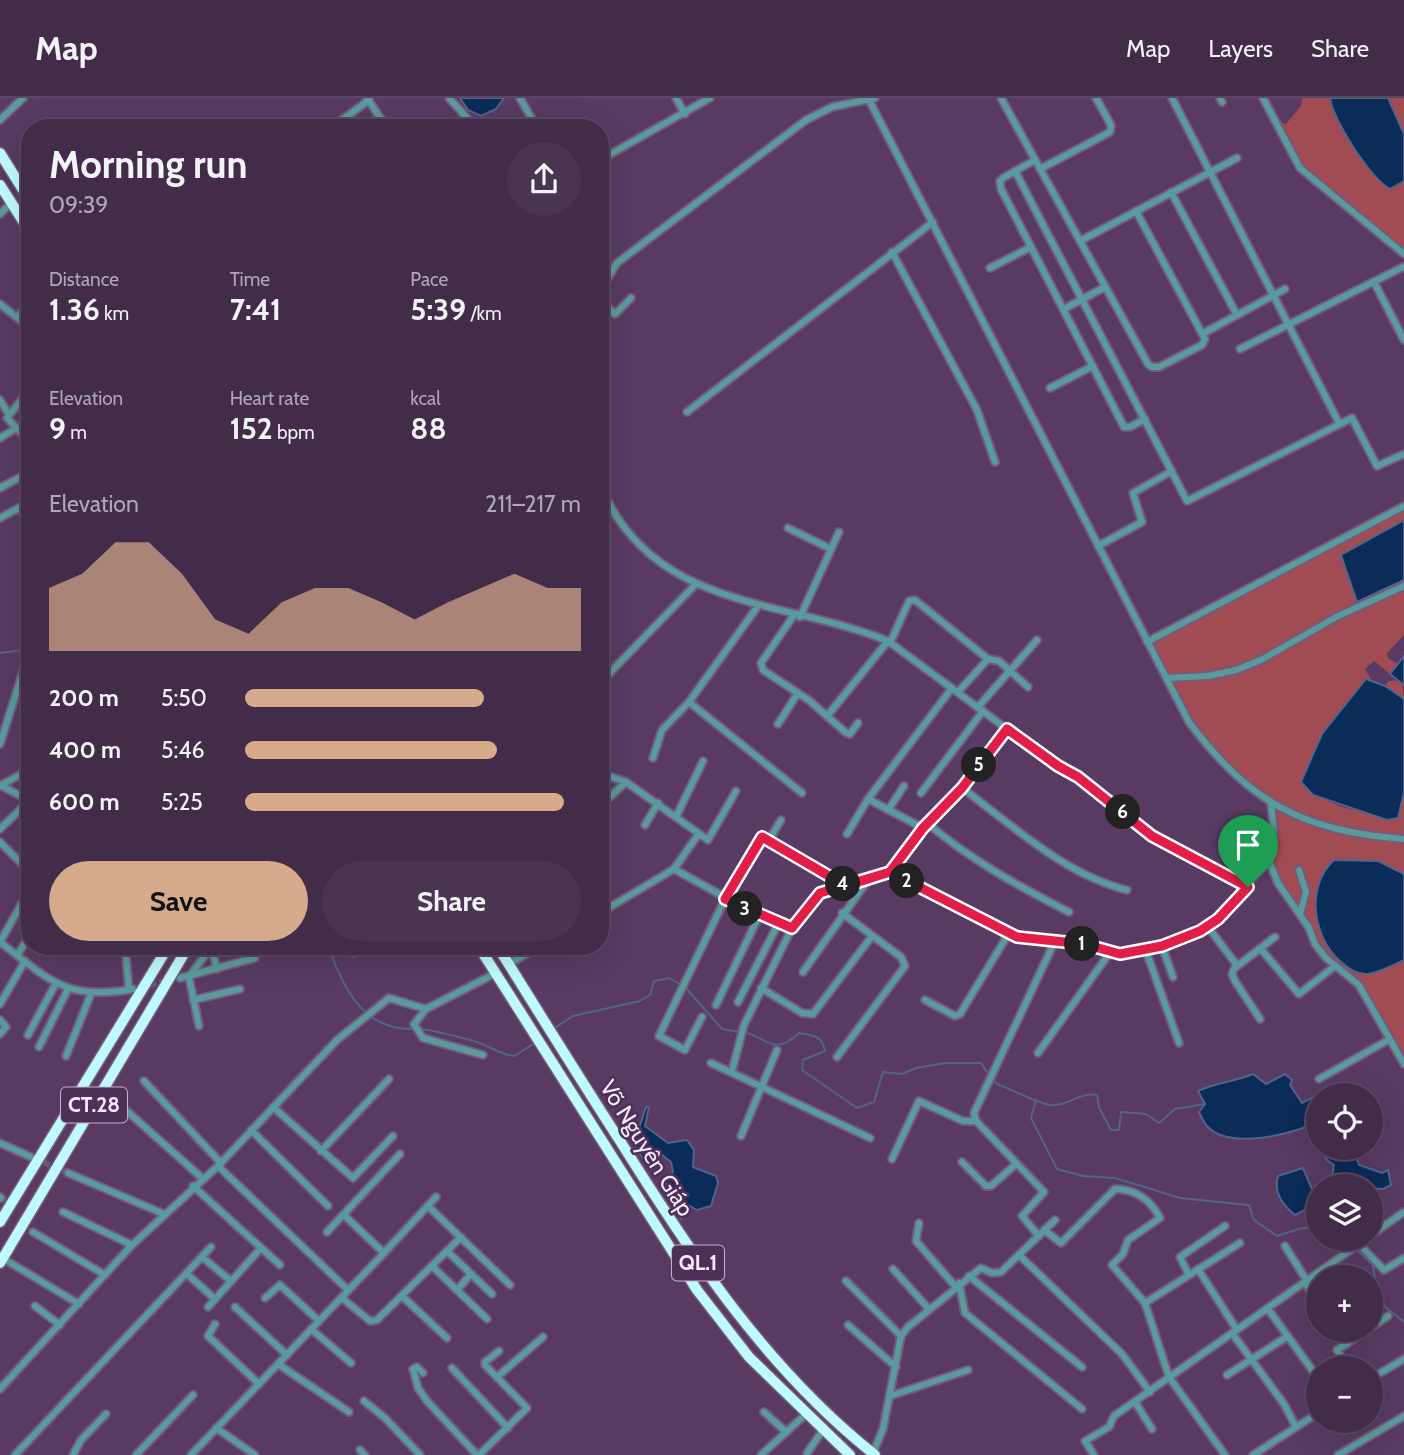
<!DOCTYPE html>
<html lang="en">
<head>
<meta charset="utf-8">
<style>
  body { margin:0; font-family:Cabin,sans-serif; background:#493451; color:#f1f3f6; height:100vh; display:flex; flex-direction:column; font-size:26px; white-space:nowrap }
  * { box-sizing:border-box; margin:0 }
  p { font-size:23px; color:#aea7b5 }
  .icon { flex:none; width:38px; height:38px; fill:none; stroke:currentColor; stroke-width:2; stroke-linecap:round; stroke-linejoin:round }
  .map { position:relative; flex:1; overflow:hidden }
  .drawer { position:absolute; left:21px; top:21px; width:588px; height:836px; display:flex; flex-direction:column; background:#422c4a; border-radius:28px; box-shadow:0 7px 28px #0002,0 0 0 2px #5a4862 }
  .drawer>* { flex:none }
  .controls { position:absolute; left:1306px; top:985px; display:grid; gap:14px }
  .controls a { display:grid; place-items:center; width:77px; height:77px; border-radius:50%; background:#422c4a; box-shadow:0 7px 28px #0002,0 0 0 2px #5a4862; font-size:35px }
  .pin { position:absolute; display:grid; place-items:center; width:60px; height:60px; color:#fff; margin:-72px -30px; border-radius:50% 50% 50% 0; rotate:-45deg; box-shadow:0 0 7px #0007 }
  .pin .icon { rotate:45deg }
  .km { position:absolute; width:35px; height:35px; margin:-18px; border-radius:50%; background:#222; color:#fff; font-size:19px; line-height:35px; text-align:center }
  .round { display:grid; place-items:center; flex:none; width:74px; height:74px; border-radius:37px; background:#493451 }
  .overview { display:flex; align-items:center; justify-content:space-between; height:119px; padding:0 28px }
  h1 { font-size:38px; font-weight:700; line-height:52px }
  .metrics { display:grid; grid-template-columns:repeat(3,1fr); gap:10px; height:119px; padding:7px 28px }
  .metrics div { display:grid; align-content:center }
  .metrics b { font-size:30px; font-weight:700 }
  .metrics small { font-size:19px; font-weight:400 }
  .metrics p { font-size:19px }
  .chart { height:196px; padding:14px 28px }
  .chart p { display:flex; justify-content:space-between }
  .chart svg { width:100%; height:126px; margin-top:7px; fill:#d6ab8b; opacity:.7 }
  .primary-button { display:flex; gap:14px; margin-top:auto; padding:14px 28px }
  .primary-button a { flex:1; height:80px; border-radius:42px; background:#d6ab8b; color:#111; font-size:28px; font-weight:700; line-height:80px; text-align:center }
  .primary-button a+a { background:#493451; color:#f1f3f6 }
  ul { padding:0 28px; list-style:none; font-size:23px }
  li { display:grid; grid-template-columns:112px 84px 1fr; align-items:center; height:52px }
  li i { height:18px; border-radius:9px; background:#d6ab8b }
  header { display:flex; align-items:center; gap:42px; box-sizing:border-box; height:98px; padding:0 35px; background:#422c4a; border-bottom:2px solid #5a4862 }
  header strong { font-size:33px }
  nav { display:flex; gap:38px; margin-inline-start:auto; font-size:24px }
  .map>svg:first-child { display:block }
  .green { fill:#a14c52 }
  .water { fill:#0b2b58; stroke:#52648a; stroke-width:2 }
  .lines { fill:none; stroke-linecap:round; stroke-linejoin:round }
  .stream { stroke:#52648a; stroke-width:2 }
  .minor-tunnel { stroke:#705479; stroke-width:6; stroke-dasharray:6 3; stroke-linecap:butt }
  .minor-casing { stroke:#755a7e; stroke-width:10 }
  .highway-casing { stroke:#755a7e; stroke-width:13 }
  .minor { stroke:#599b9c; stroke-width:6 }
  .highway { stroke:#bffbfc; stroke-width:10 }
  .route-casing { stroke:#fff; stroke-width:14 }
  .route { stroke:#e11d48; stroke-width:9 }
  .labels { text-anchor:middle; stroke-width:5; stroke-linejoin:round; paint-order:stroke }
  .shield { fill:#4d2f57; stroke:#c5b2cb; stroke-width:2 }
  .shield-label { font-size:21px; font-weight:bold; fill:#f9eafd }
  .street-label { font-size:23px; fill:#f9eafd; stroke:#4d2f57 }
</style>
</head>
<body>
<header>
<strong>Map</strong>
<nav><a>Map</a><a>Layers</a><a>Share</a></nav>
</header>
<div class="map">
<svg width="1404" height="1357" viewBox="0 0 1404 1357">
  <rect width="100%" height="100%" fill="#583a62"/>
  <g class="green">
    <path d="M 1302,0 L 1404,0 L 1404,153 L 1302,69 L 1276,22 L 1286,26 L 1301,8 Z"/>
    <path d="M 1404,411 L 1404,486 L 1358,508 L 1361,511 L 1404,490 L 1404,537 L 1387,555 L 1388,560 L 1398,566 L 1390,576 L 1374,563 L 1365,571 L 1372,583 L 1366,581 L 1302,684 C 1326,711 1364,714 1398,720 L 1404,694 L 1404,739 C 1312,732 1246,702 1193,624 C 1176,600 1165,570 1150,544 Z"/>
    <path d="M 1402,582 L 1404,601 L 1385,588 L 1389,583 Z"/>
    <path d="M 1274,709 C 1317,730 1356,740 1404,743 L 1404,961 L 1361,886 L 1327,859 L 1312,829 L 1280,784 L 1271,763 Z"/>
  </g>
  <g class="water">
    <path d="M 460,0 L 504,0 L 496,11 L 481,18 L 468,12 Z"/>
    <path d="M 1330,0 L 1388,0 L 1404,36 L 1404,83 L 1390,91 C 1370,80 1334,23 1330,0 Z"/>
    <path d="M 1404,422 L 1404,482 L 1357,504 L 1341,457 Z"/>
    <path d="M 1404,558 L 1404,587 L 1390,576 Z"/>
    <path d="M 1366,581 L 1385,588 L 1404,601 L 1404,694 L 1398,720 L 1387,722 L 1313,697 L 1301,684 L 1322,636 Z"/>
    <path d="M 1334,762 L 1378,763 L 1404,776 L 1404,862 C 1394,867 1380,874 1369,876 C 1357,877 1348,871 1340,863 C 1313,839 1305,789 1334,762 Z"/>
    <path d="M 1253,976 L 1266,986 L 1285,976 L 1292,982 L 1290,987 L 1302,1005 L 1329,991 L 1344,993 L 1343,997 L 1318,998 L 1318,1023 C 1294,1037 1228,1052 1207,1028 C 1204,1025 1201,1018 1199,1014 L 1205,1006 L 1198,993 C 1217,984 1234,984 1253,976 Z"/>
    <path d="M 646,1009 L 649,1009 L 645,1028 L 668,1045 L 687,1042 L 694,1052 L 693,1069 L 716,1078 L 718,1085 L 711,1108 L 697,1112 L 688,1107 L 681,1121 C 671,1102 655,1095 673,1074 L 671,1064 L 662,1057 L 645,1064 L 634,1046 Z"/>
    <path d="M 1330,1050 L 1361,1050 L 1355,1056 L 1359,1067 L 1382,1075 L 1388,1072 L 1391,1087 L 1383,1091 L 1334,1088 L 1331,1086 L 1334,1067 L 1327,1062 L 1322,1052 Z"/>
    <path d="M 1303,1070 L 1314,1096 L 1311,1109 L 1295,1117 C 1283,1107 1273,1095 1278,1078 Z"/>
  </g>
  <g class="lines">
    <g class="stream">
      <path d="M 0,555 L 30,551"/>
      <path d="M 328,849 C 345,892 363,933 415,931"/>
      <path d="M 686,890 L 722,931 L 739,934"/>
      <path d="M 421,931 C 427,931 477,943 482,946 C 494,951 501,956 514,958 L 535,945"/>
      <path d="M 553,931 L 573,918 L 640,903 L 650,897 L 654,883 L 669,880 L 681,887"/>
      <path d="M 744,934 C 768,940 773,959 799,935 C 814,937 822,938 825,953 L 803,962 L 802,972 L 857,1010 L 874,1004 L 883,974 L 902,976 L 916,970 L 945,965 L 981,965 L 989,977"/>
      <path d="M 993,981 L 997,986 C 1010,991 1038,1005 1049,1007 C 1067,1009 1079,994 1097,997 L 1099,1010 L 1111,1032 L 1119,1032 L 1121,1014 L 1146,1016 L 1159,1025 L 1175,1011 L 1205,1006"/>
      <path d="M 1036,1002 L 1031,1020 L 1057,1071 L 1083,1078 L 1115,1080 L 1180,1100 L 1249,1107 L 1254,1122 L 1277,1138 L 1302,1130 L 1318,1130"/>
      <path d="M 1345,1141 L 1352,1147"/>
      <path d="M 1356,1151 L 1373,1167 L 1378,1203 L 1404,1224"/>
    </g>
    <g class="minor-tunnel">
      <path d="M 133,891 L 169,882"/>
      <path d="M 36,1061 L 68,1075"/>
    </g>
    <defs>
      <g id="minor">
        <path d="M 367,0 L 387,30"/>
        <path d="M 449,0 L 476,30"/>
        <path d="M 520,0 L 537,30"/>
        <path d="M 676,0 L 685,16"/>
        <path d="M 868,0 L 1189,624 C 1250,705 1303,733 1404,741"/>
        <path d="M 1001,0 L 1148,266 L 1152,269 L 1159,269 L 1202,247 L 1205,241 L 1136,113"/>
        <path d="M 1172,0 L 1339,325"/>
        <path d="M 1220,0 L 1222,4"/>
        <path d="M 1263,0 L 1300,70 L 1404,156"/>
        <path d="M 0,22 L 23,0"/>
        <path d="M 331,30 L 369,2"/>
        <path d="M 600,62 L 710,0"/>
        <path d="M 1035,62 L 1003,80 L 1000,83 L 1001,91 L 1124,329 L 1130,329 L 1145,321"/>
        <path d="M 1040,71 L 1110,34 L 1111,27 L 1096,0"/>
        <path d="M 1015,73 L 1187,403 L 1352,320 L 1377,368 L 1404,356"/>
        <path d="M 1171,94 L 1237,217"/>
        <path d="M 0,116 L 11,105"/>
        <path d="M 1080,143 L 1237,60"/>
        <path d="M 892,154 L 977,312 L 995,364"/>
        <path d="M 990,170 L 1031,149"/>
        <path d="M 1374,184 L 1404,242"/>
        <path d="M 600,193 L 617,165 L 806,22 L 832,9 L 875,0"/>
        <path d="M 600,203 L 615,216 L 631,200"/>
        <path d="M 0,206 L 30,230"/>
        <path d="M 1064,211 L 1105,189"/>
        <path d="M 18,218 L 30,207"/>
        <path d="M 1202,236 L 1285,191"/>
        <path d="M 1240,251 L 1403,169"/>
        <path d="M 1050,290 L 1093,268"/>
        <path d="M 30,291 L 7,320 L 30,344"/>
        <path d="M 0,302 L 8,315"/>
        <path d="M 687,314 L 933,124"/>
        <path d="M 0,340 L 15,331"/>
        <path d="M 600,387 C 653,513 782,500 888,543 L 1057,668 L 1078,679 L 1152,738 L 1248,789"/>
        <path d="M 0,390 L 30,374"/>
        <path d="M 0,420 L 30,404"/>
        <path d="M 788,430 L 831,451"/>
        <path d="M 1098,448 L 1142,424 L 1133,395 L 1172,373"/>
        <path d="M 758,508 L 689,604 L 802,695"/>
        <path d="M 794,517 L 761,565 L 763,572 L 810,603 L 845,634 L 850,636 L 858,625"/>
        <path d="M 800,519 L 839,434"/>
        <path d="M 1147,544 L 1404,408"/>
        <path d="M 890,545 L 909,503 L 915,502 L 988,561 L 999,563 L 1028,589"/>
        <path d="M 1167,580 L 1208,578 L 1236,572 L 1261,562 L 1338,518 L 1404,488"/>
        <path d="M 600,585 L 696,486"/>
        <path d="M 958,594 L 988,561"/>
        <path d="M 978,609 L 1037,542"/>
        <path d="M 828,617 L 888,543"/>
        <path d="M 778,626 L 798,595"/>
        <path d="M 0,646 L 27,561"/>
        <path d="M 653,660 L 662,632 L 689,604"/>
        <path d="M 23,675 L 30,630"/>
        <path d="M 600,675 L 626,684 L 708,742 L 736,693"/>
        <path d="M 0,688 L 30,671"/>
        <path d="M 2,688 L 30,703"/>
        <path d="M 962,690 C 1012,727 1065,777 1127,792"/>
        <path d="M 921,695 L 983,613"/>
        <path d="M 868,701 L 923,730"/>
        <path d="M 1271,705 L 1274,734 L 1269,763 L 1278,785 L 1309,830 L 1315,846 L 1326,860 L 1359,887 L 1404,966"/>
        <path d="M 600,708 L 626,684"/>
        <path d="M 888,712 L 904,688"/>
        <path d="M 676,719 L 703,663"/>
        <path d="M 781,722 L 769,742 L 846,788"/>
        <path d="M 927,725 C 971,762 1018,788 1069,814"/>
        <path d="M 645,727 L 658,705"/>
        <path d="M 0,731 L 29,703"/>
        <path d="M 847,736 L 868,701 L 952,590"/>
        <path d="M 0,744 L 30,774"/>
        <path d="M 674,771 L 698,737"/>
        <path d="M 1299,772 L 1306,794 L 1300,816"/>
        <path d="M 890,773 L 1017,839 L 1084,846 L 1120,856 L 1173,845 L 1208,829 L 1269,763"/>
        <path d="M 600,815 L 674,771 L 759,818 L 792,830 L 820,795 L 890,773 L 923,730 L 962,690 L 1007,631"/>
        <path d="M 1208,829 L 1236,866 L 1232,876 L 1235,883 L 1260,921"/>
        <path d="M 0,844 C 50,883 67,903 133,891"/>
        <path d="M 0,844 L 25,800"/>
        <path d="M 1162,848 L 1173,879"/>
        <path d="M 125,849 L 129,891"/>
        <path d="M 211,849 L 217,871"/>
        <path d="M 1260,850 L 1299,896 L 1335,868"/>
        <path d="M 1146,853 L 1179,945"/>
        <path d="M 353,855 L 360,849"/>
        <path d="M 17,857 L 30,838"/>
        <path d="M 508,866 L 539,849"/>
        <path d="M 1236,869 L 1275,839"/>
        <path d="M 803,874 L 868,782"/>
        <path d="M 180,880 L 255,860"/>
        <path d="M 761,890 L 802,915 L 813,916 L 872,838"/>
        <path d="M 193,902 L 240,891"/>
        <path d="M 925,902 L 955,918 L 960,916 L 1009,835"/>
        <path d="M 738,904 L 778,826"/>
        <path d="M 0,906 L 25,863"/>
        <path d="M 716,907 L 759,818"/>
        <path d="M 426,911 L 414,926 L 423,940 L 483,957"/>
        <path d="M 702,919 L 685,952 L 659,938 L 725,801 L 760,741 L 769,742"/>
        <path d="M 0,922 L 6,929 L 0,936"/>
        <path d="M 199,928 L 189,879 L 211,849"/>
        <path d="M 28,937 L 56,885"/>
        <path d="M 39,949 L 68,891"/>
        <path d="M 1038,955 L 1111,853"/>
        <path d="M 66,958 L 91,896"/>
        <path d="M 837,959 L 905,868 L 901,859 L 842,815"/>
        <path d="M 711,965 L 870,1040"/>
        <path d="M 732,973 L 744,927 L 792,830"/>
        <path d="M 1319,981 L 1390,941"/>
        <path d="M 144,983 L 221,1065"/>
        <path d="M 119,1006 L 202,1080"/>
        <path d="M 273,1009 L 353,1080 L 393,1038"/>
        <path d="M 251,1032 L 328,1108"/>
        <path d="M 741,1038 L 777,952"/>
        <path d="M 0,1045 L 31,1059"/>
        <path d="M 321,1053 L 389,981"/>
        <path d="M 892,1061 L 919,1003 L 963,1023 L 976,1023"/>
        <path d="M 962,1064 L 986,1088 L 991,1088 L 1016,1066"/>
        <path d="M 218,1068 L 348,1192"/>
        <path d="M 68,1075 L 164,1116"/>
        <path d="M 193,1088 L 280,1167"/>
        <path d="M 0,1099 L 1,1100"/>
        <path d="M 428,1108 L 510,1187"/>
        <path d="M 63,1114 L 132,1147"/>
        <path d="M 919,1125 L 916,1143 L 955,1188"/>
        <path d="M 1044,1132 L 1061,1145 L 1115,1091 C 1135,1091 1151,1102 1160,1120 L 1128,1142 L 1123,1156 L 1112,1167 L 1145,1205 L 1169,1279 L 1225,1357"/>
        <path d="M 33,1134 L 105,1177"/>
        <path d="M 327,1134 L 400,1056"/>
        <path d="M 1039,1138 L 1022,1118 L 1044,1094 L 976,1023 L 974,1015 L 1055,843"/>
        <path d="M 1370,1138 L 1404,1114"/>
        <path d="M 1359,1146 L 1384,1172 L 1404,1160"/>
        <path d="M 1285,1148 L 1307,1183"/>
        <path d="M 447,1153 L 492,1196"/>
        <path d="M 384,1155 L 436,1099"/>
        <path d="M 1020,1158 L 1122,1256 L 1150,1294"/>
        <path d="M 202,1159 L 231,1183"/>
        <path d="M 9,1164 L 79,1206"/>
        <path d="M 433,1169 L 487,1221"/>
        <path d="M 893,1171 L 928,1210"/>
        <path d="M 1198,1171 L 1237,1232"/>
        <path d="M 187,1176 L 215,1201"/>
        <path d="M 1189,1177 L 1180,1159 L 1225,1128"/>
        <path d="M 969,1178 L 1082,1269"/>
        <path d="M 846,1183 L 901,1238"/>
        <path d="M 959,1185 L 965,1215 L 1082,1311"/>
        <path d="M 1305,1185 L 1318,1203"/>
        <path d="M 457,1192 L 471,1176"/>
        <path d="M 403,1199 L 447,1240"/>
        <path d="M 265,1200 L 280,1187 L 319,1223"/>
        <path d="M 342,1200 L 370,1223 L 377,1222 L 461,1139"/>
        <path d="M 1145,1205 L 1240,1145"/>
        <path d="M 35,1208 L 60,1227"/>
        <path d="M 208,1209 L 261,1150"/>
        <path d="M 235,1209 L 287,1257"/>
        <path d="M 1268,1211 L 1318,1280"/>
        <path d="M 215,1226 L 208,1238 L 259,1286"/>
        <path d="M 848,1227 L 896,1269"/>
        <path d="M 1370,1230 L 1388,1218"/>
        <path d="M 311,1231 L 351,1265"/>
        <path d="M 1337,1232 L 1347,1246"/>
        <path d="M 1232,1235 L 1284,1306 L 1296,1329"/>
        <path d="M 278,1266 L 349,1314"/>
        <path d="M 452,1270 L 508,1330"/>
        <path d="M 1348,1270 L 1337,1252 L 1367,1232"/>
        <path d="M 423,1275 L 417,1269 L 413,1271 L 418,1290 L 427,1303 L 477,1357"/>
        <path d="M 1227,1277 L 1288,1238"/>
        <path d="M 497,1279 L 543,1239"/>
        <path d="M 1370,1281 L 1404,1261"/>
        <path d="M 0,1291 L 132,1147 L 218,1068 L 337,942 L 389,900 L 426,911 L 496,875"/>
        <path d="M 890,1298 L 968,1272"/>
        <path d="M 364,1303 L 385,1320 L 420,1357"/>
        <path d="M 1135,1304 L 1152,1331"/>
        <path d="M 764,1314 L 785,1333"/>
        <path d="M 216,1330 L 255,1357"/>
        <path d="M 360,1352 L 365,1357"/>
        <path d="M 807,1355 L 823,1332"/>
        <path d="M 873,1355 L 883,1331 L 901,1238 L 908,1229 L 981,1170 L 992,1175 L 1001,1174 L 1055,1122"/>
        <path d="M 15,1357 L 211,1149"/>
        <path d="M 73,1357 L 81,1342 L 106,1316"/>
        <path d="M 136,1357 L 193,1297"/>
        <path d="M 191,1357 L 384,1155 L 344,1117"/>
        <path d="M 479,1357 L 527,1310 L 485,1267 L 485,1264 L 499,1253"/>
        <path d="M 761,1357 L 806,1316"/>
        <path d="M 1094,1357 L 1085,1343 L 1109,1329 L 1114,1318 L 1366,1141"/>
        <path d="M 1253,1357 L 1318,1315"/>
        <path d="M 1338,1357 L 1404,1318"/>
      </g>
      <g id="highway">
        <path d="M 0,55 L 30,103"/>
        <path d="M 0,87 L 30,134"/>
        <path d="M 479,849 L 697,1192 L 749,1259 L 850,1357"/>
        <path d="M 498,849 C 539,915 580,981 622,1046 C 694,1161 768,1272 875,1357"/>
        <path d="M 0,1124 L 168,849"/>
        <path d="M 0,1165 L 188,849"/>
      </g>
    </defs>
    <use href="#minor" class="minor-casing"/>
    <use href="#highway" class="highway-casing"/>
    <use href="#minor" class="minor"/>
    <use href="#highway" class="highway"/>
  </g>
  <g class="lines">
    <defs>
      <path id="route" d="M 1248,789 L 1218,821 L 1200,833 L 1162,848 L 1120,856 L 1084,846 L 1017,839 L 890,774 L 820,795 L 792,830 L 725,801 L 762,739 L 846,788 L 890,774 L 923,730 L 962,690 L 1007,631 L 1058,668 L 1078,679 L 1152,738 L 1248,789"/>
    </defs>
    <use href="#route" class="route-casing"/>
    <use href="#route" class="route"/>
  </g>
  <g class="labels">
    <g class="shield">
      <rect x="61" y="989.5" width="66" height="35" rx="5"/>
      <rect x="672" y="1147.5" width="52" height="35" rx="5"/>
    </g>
    <g class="shield-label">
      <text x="94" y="1014">CT.28</text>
      <text x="698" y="1172">QL.1</text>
    </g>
    <g class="street-label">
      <text transform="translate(647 1050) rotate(58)" y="8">Võ Nguyên Giáp</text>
    </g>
  </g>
</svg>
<div class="controls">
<a><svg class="icon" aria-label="locate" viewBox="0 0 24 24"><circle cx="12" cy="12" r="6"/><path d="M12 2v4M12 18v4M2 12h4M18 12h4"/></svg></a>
<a><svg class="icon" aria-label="layers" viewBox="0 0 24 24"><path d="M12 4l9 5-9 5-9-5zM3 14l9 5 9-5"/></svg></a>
<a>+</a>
<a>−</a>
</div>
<div class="pin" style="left:1248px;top:789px;background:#1e9e55"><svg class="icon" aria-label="arrive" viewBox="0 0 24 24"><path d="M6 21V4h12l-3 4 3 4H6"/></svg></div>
<b class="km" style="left:1082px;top:846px">1</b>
<b class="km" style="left:907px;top:783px">2</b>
<b class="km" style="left:745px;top:811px">3</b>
<b class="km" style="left:843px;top:786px">4</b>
<b class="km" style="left:979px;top:667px">5</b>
<b class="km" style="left:1123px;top:714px">6</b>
<section class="drawer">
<div class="overview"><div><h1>Morning run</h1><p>09:39</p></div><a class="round"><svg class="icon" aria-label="share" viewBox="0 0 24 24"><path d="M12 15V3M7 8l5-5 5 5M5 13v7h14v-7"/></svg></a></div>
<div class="metrics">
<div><p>Distance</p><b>1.36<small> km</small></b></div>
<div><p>Time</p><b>7:41</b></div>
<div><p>Pace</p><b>5:39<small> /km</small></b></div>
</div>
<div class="metrics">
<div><p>Elevation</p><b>9<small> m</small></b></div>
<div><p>Heart rate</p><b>152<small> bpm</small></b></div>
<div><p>kcal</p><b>88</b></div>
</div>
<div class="chart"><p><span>Elevation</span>211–217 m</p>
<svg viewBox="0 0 160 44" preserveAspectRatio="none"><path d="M0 44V22L10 17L20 6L30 6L40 17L50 33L60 38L70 27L80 22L90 22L100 27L110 33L120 27L130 22L140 17L150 22L160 22V44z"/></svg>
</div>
<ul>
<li><b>200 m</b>5:50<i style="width:71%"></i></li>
<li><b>400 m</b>5:46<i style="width:75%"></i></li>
<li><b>600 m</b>5:25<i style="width:95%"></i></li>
</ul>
<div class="primary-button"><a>Save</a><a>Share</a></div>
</section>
</div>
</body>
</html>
